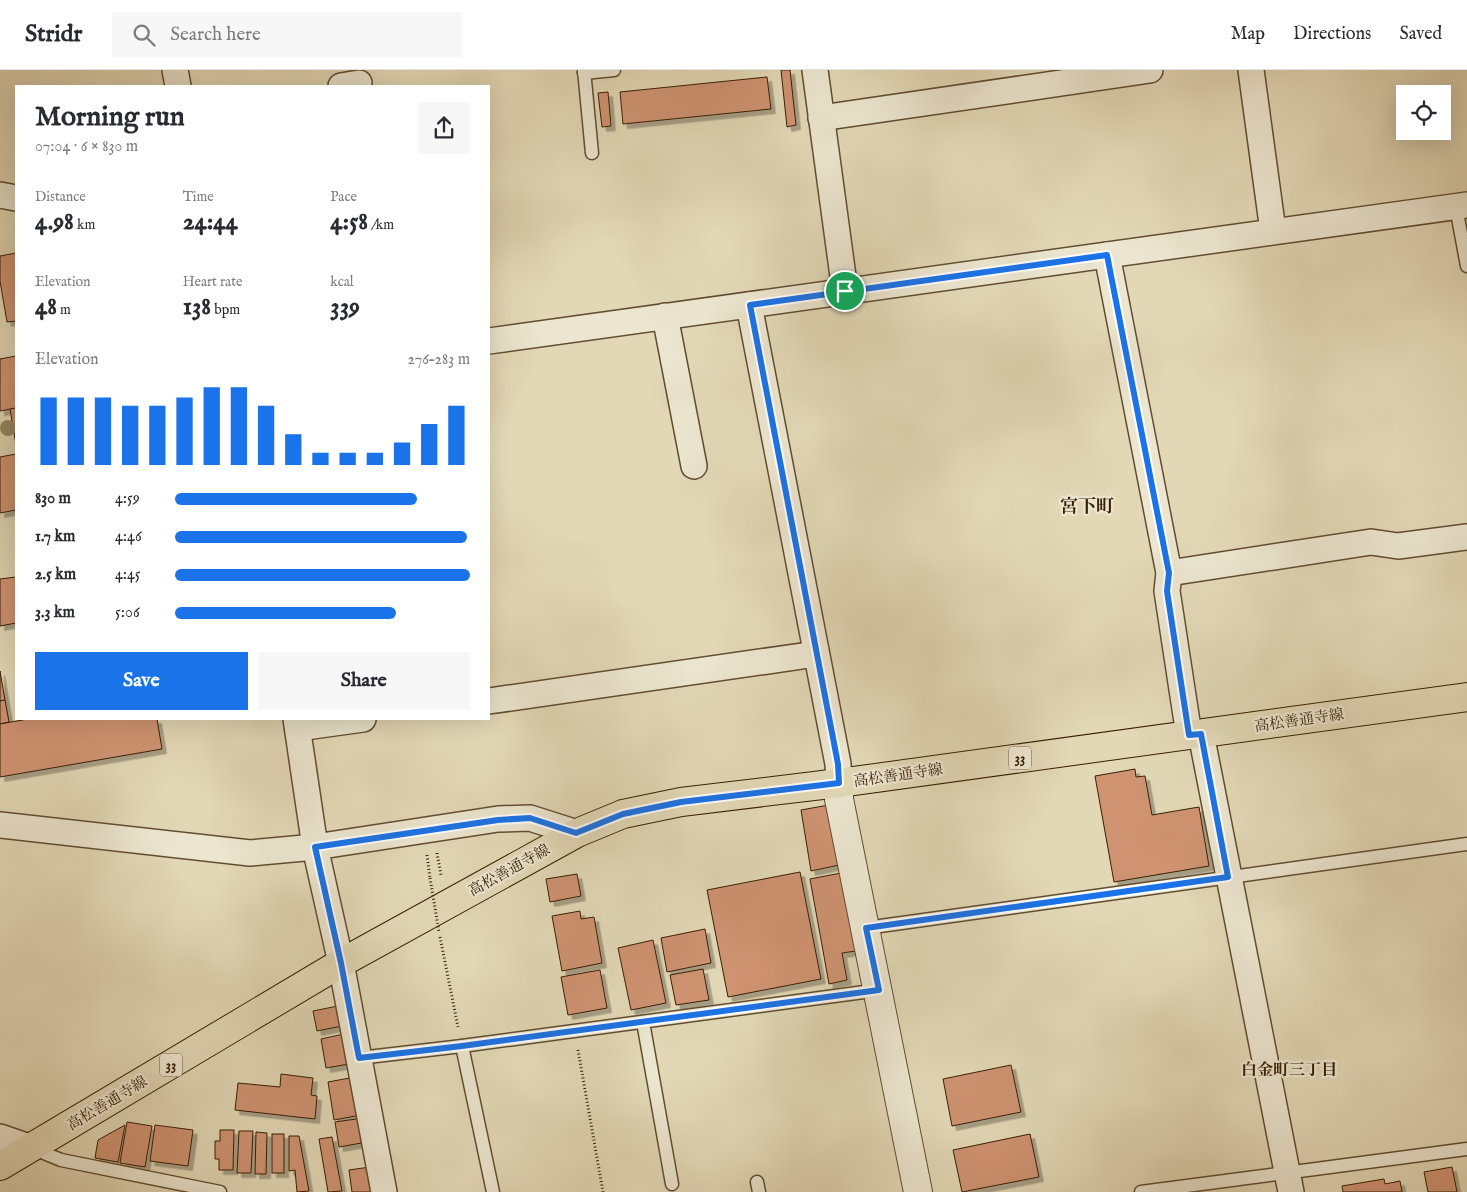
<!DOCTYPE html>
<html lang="en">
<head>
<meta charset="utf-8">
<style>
  body { margin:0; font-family:"IM FELL English","Noto Serif JP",serif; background:#f7f7f7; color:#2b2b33; height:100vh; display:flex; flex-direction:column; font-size:19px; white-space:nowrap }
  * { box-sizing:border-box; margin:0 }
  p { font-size:16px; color:#7c7c81 }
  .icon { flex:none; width:28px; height:28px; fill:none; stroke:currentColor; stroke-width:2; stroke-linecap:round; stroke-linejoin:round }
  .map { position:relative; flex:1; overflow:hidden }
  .drawer { position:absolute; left:15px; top:15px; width:475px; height:635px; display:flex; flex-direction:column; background:#fff; border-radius:0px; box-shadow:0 5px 20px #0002 }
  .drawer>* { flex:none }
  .buttons { position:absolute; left:1396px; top:15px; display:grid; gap:10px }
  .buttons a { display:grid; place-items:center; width:55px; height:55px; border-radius:0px; background:#fff; box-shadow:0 5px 20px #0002; font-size:25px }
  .pin { position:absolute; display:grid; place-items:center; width:42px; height:42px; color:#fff; margin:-21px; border:2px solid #fff; border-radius:50%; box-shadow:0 1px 5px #0007 }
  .round { display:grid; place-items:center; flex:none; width:52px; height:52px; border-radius:0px; background:#f7f7f7 }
  .headline { display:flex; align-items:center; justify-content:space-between; height:85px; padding:0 20px }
  h1 { font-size:28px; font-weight:700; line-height:38px }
  .stats { display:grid; grid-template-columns:repeat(3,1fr); gap:8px; height:85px; padding:5px 20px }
  .stats div { display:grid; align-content:center }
  .stats b { font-size:25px; font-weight:700 }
  .stats small { font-size:14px; font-weight:400 }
  .stats p { font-size:14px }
  .chart { height:140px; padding:10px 20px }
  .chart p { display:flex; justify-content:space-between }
  .chart svg { width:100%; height:90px; margin-top:5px; stroke:#1a73e8; stroke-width:6 }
  .action { display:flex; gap:10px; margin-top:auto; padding:10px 20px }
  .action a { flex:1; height:58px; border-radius:0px; background:#1a73e8; color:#fff; font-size:20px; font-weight:700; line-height:58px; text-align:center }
  .action a+a { background:#f7f7f7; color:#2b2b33 }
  ul { padding:0 20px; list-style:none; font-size:16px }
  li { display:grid; grid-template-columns:80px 60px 1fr; align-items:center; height:38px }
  li i { height:12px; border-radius:6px; background:#1a73e8 }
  header { display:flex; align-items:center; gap:30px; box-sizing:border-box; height:70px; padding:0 25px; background:#fff; border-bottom:1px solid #e1e1e2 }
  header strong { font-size:24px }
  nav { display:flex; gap:28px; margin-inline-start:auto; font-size:18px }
  .search { width:350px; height:45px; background:#f7f7f7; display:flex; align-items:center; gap:12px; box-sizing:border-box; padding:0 18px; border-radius:0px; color:#7c7c81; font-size:19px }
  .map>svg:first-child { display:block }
  .building { fill:#cf9372; stroke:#381f04; filter:url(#shadow) }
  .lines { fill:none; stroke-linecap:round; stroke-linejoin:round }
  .service-casing { stroke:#624d30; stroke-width:15 }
  .minor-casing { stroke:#624d30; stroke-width:28 }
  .tertiary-casing { stroke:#624d30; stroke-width:30 }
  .primary-casing { stroke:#381f04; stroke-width:30 }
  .path { stroke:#381f04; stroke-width:3; stroke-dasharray:1 2.5; stroke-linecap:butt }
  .service { stroke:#ece6d0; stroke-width:12 }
  .minor { stroke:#ece6d0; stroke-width:25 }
  .tertiary { stroke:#ece6d0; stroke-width:28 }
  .primary { stroke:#e2d8b6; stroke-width:28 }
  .path-bridge { stroke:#381f04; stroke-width:3; stroke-dasharray:1 2.5; stroke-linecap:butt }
  .tree { fill:#968866 }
  .route-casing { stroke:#fff; stroke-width:10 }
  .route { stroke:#1a73e8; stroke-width:6 }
  .labels { text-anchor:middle; stroke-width:4.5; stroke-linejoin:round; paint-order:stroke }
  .shield { fill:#ece6d0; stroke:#6e5b41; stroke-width:1 }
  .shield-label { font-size:14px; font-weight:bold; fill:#381f04 }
  .street-label { font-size:15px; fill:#381f04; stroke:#ece6d0 }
  .neighbourhood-label { font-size:16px; font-weight:bold; fill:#381f04; stroke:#ece6d0 }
  .quarter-label { font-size:18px; font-weight:bold; fill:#381f04; stroke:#ece6d0 }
</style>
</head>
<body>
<header>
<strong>Stridr</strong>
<div class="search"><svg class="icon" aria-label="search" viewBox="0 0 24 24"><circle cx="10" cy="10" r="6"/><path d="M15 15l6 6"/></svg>Search here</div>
<nav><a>Map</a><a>Directions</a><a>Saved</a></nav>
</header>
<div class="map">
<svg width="1467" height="1122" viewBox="0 0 1467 1122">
  <defs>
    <filter id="shadow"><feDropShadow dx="4.5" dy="4.5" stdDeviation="0" flood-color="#0004"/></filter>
  </defs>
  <rect width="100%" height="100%" fill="#e2d8b6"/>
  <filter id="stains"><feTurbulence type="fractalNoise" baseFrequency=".004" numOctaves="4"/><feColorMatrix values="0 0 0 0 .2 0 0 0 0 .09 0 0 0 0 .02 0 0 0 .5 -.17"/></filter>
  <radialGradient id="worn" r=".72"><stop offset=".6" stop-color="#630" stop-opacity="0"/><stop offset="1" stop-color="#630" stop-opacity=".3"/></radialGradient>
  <g class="building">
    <path d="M 781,0 L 790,0 L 796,55 L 787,57 Z"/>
    <path d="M 767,7 L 771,39 L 623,54 L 620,22 Z"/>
    <path d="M 608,22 L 611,56 L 602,57 L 598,23 Z"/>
    <path d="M 16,183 L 16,251 L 7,252 L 0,211 L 0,186 Z"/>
    <path d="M 16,286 L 16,338 L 0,341 L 0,289 Z"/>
    <path d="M 16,338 L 16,375 L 10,339 Z"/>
    <path d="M 16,384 L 16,440 L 0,443 L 0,387 Z"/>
    <path d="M 16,507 L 16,553 L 0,556 L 0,509 Z"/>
    <path d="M 0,601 L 5,630 L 0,631 Z"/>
    <path d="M 5,630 L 9,652 L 0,654 L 0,631 Z"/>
    <path d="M 28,649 L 157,649 L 162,679 L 0,707 L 0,654 Z"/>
    <path d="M 1135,699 L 1136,707 L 1145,706 L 1152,745 L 1199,737 L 1209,796 L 1114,812 L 1095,706 Z"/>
    <path d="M 829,735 L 839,795 L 811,801 L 801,740 Z"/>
    <path d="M 800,802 L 821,909 L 728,927 L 707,820 Z"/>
    <path d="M 841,803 L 856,881 L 842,883 L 847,910 L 829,914 L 810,809 Z"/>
    <path d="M 577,804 L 581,826 L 550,832 L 546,809 Z"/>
    <path d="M 580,841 L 581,849 L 594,847 L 602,893 L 562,901 L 552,846 Z"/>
    <path d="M 705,859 L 711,893 L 667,902 L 661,868 Z"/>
    <path d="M 653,870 L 666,933 L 631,940 L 618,878 Z"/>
    <path d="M 703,899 L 709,930 L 676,935 L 670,905 Z"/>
    <path d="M 600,900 L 607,938 L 568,945 L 561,907 Z"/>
    <path d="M 338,936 L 342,956 L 317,961 L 313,941 Z"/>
    <path d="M 344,964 L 349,994 L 326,998 L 321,969 Z"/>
    <path d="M 1011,995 L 1021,1042 L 952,1056 L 943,1009 Z"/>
    <path d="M 281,1004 L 313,1008 L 311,1025 L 317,1026 L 315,1049 L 235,1040 L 238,1013 L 280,1017 Z"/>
    <path d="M 355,1007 L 361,1045 L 334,1050 L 328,1012 Z"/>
    <path d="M 363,1048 L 367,1072 L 339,1077 L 335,1052 Z"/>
    <path d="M 127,1052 L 152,1056 L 145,1097 L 120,1093 Z"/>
    <path d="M 125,1055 L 118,1092 L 95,1088 L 98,1070 Z"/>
    <path d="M 155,1055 L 193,1060 L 188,1096 L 150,1091 Z"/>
    <path d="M 220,1060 L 234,1060 L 233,1100 L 219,1100 L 219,1089 L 215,1089 L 215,1071 L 220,1071 Z"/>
    <path d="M 239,1061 L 253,1061 L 251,1103 L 237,1103 Z"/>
    <path d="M 256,1062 L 267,1063 L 266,1104 L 255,1104 Z"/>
    <rect x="272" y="1064" width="12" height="39"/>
    <path d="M 1030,1064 L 1039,1107 L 962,1122 L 953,1080 Z"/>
    <path d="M 289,1066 L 299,1066 L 309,1121 L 297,1122 L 295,1100 L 289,1101 Z"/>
    <path d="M 332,1067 L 342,1121 L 328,1122 L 319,1069 Z"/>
    <path d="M 370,1097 L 374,1122 L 352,1122 L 349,1100 Z"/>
    <path d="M 1452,1097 L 1457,1122 L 1428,1122 L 1424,1102 Z"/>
    <path d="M 1384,1109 L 1385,1114 L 1400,1111 L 1402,1122 L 1343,1122 L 1342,1116 Z"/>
  </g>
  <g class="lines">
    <defs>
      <g id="service">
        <path d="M 584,0 L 592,83"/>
        <path d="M 584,3 L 614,0"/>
        <path d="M 1456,137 L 1467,196"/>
        <path d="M 866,858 L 1467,774"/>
        <path d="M 643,952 L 672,1114"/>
        <path d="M 462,976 L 493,1122"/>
        <path d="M 359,988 L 462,976 L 879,920"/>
        <path d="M 32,1078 L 61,1090 L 220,1122"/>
        <path d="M 757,1112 L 759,1122"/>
        <path d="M 1141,1122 L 1467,1079"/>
      </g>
      <g id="minor">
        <path d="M 175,0 L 178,16"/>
        <path d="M 815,0 L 845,221"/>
        <path d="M 1251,0 L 1273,161"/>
        <path d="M 341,16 L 359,13"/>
        <path d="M 821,48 L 1150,0"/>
        <path d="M 0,125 L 16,128"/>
        <path d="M 1107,185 L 1169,503 L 1167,521 L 1189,665"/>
        <path d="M 749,235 L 838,694 L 839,713"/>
        <path d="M 665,246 L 694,396"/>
        <path d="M 489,271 L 1467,135"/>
        <path d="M 1169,503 L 1371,472 L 1398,476 L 1467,467"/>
        <path d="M 489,631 L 816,584"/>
        <path d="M 296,649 L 315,777 L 341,893 L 384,1122"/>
        <path d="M 298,658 L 363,649"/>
        <path d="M 1201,664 L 1291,1122"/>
        <path d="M 0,755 L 250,783 L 315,777 L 498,749 L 530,748 L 577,763"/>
        <path d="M 0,1067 L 32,1078"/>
      </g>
      <path id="tertiary" d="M 839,713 L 839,729 L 918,1122"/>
      <path id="primary" d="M 0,1096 L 341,893 L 577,763 L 623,744 L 681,732 L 839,713 L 1467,627"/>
    </defs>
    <use href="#service" class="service-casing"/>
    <use href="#minor" class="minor-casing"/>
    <use href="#tertiary" class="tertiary-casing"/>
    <use href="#primary" class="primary-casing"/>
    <g class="path">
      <path d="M 437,783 L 441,805"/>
      <path d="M 427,785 L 430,808"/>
      <path d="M 440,867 L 458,957"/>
      <path d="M 578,980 L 603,1122"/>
    </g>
    <use href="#service" class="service"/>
    <use href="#minor" class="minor"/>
    <use href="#tertiary" class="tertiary"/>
    <use href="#primary" class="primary"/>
    <path class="path-bridge" d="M 430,808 L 439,862"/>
  </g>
  <circle class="tree" cx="8" cy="358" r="8"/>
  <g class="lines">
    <defs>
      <path id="route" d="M 1107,185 L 1169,503 L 1167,521 L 1189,665 L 1201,664 L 1228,807 L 866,858 L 879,920 L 462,976 L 359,988 L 341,893 L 315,777 L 498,750 L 530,748 L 576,763 L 623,744 L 681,732 L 839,713 L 838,694 L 750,235 Z"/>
    </defs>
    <use href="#route" class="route-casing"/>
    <use href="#route" class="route"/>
  </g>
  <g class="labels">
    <g class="shield">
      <rect x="1009" y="676.5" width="22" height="23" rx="4"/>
      <rect x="160" y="983.5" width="22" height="23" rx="4"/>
    </g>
    <g class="shield-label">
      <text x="1020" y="693">33</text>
      <text x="171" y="1000">33</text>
    </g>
    <g class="street-label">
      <text transform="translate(1299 650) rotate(-8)" y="5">高松善通寺線</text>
      <text transform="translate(898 705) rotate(-8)" y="5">高松善通寺線</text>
      <text transform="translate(509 800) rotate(-29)" y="5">高松善通寺線</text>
      <text transform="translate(107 1033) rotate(-31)" y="5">高松善通寺線</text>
    </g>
    <g class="neighbourhood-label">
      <text x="1289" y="1005">白金町三丁目</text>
    </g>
    <g class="quarter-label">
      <text x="1087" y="442">宮下町</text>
    </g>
  </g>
  <rect width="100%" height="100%" filter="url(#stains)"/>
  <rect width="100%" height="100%" fill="url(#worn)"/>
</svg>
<div class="buttons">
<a><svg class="icon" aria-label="locate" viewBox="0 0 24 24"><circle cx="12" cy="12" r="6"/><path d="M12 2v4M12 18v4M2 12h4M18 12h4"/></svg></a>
</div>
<div class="pin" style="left:845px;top:221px;background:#1e9e55"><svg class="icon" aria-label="arrive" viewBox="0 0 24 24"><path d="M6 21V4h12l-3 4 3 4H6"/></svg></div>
<section class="drawer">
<div class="headline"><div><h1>Morning run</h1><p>07:04 · 6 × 830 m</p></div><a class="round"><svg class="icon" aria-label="share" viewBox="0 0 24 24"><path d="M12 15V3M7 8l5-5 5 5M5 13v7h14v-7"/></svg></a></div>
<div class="stats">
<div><p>Distance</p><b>4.98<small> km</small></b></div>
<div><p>Time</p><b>24:44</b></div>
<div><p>Pace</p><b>4:58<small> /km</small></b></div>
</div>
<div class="stats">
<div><p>Elevation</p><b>48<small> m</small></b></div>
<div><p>Heart rate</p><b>138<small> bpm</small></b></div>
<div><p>kcal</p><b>339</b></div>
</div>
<div class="chart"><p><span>Elevation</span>276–283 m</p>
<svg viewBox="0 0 160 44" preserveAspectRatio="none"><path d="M5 44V11M15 44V11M25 44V11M35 44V15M45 44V15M55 44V11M65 44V6M75 44V6M85 44V15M95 44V29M105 44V38M115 44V38M125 44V38M135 44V33M145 44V24M155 44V15"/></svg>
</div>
<ul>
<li><b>830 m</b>4:59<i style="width:82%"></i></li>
<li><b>1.7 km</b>4:46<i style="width:99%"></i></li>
<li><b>2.5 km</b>4:45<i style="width:100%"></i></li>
<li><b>3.3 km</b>5:06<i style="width:75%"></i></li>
</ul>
<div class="action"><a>Save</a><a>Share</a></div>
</section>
</div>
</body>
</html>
